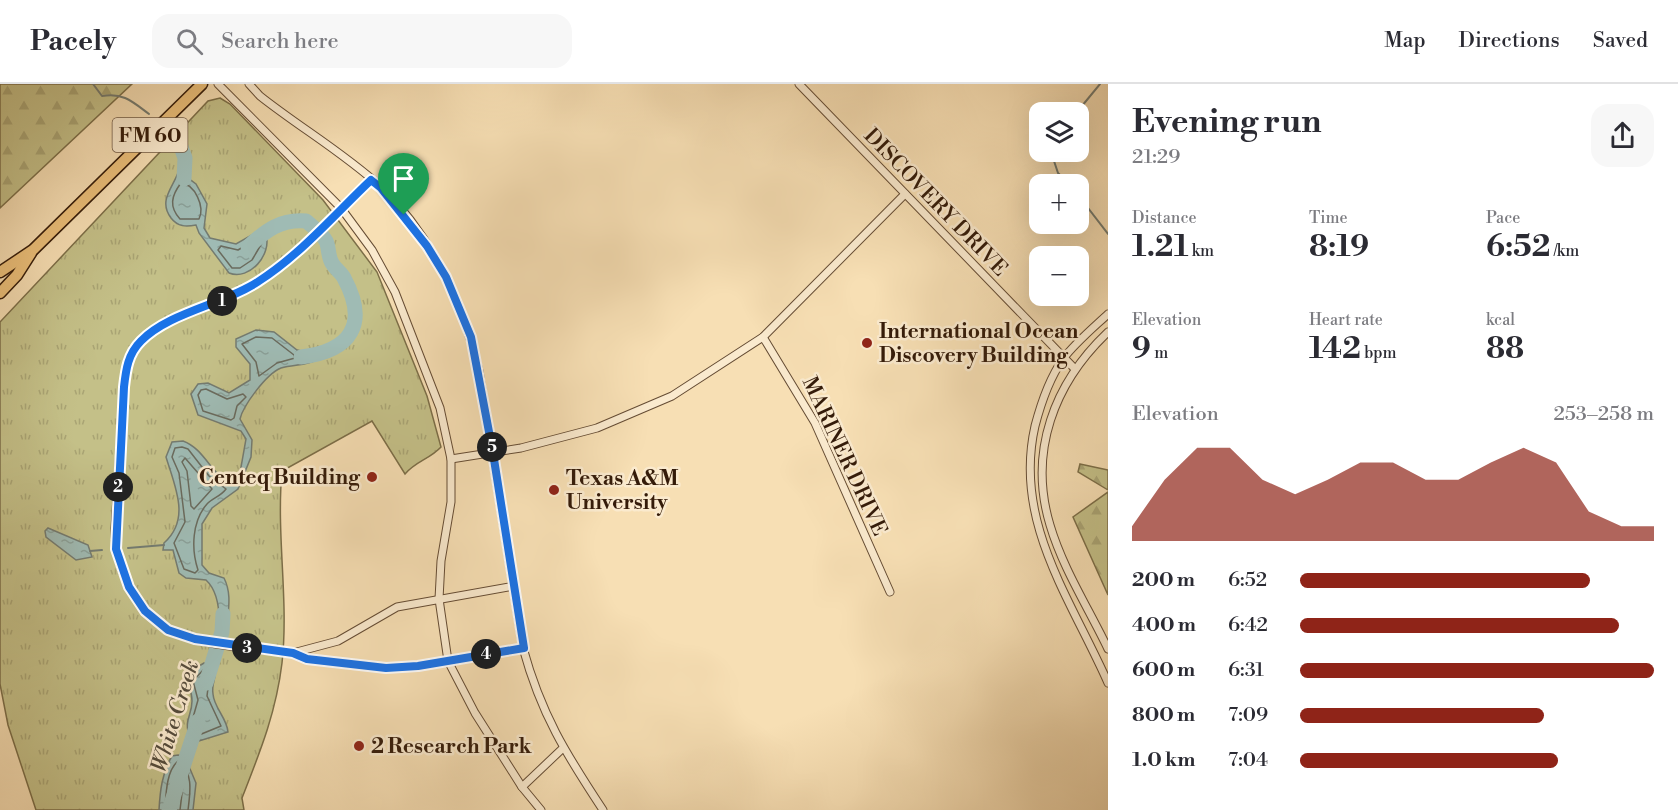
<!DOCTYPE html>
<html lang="en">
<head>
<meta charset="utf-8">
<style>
  body { margin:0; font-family:"Libre Bodoni",serif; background:#f7f7f7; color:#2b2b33; height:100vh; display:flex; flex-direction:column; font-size:22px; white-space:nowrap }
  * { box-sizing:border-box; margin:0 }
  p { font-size:20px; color:#7c7c81 }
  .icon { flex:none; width:33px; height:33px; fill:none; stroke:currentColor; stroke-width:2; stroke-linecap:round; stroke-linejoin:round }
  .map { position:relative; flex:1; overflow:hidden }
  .side { display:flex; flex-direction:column; background:#fff; width:570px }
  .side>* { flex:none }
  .tools { position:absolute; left:1029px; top:18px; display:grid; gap:12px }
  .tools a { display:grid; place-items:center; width:60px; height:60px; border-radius:12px; background:#fff; box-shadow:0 6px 24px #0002; font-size:30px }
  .pin { position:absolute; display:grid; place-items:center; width:51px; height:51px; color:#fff; margin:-62px -26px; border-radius:50% 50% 50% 0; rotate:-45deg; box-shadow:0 0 6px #0007 }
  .pin .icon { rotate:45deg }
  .km { position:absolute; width:30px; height:30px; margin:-15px; border-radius:50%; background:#222; color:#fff; font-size:16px; line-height:30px; text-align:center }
  .round { display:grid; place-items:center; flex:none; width:63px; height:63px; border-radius:18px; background:#f7f7f7 }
  .headline { display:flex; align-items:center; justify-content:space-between; height:102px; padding:0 24px }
  h1 { font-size:33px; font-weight:700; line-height:45px }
  .stats { display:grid; grid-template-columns:repeat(3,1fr); gap:9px; height:102px; padding:6px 24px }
  .stats div { display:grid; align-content:center }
  .stats b { font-size:30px; font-weight:700 }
  .stats small { font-size:16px; font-weight:400 }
  .stats p { font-size:16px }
  .chart { height:168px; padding:12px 24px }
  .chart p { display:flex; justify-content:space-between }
  .chart svg { width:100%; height:108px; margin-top:6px; fill:#8f2418; opacity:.7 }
  ul { padding:0 24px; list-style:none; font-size:20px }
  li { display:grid; grid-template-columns:96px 72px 1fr; align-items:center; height:45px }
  li i { height:15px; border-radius:8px; background:#8f2418 }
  header { display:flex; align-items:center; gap:36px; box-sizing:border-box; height:84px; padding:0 30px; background:#fff; border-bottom:2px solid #e1e1e2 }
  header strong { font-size:28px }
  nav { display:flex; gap:33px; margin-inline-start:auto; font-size:21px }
  .search { width:420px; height:54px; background:#f7f7f7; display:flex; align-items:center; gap:15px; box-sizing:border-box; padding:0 21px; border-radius:18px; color:#7c7c81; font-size:22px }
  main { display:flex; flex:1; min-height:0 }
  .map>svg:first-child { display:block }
  .grass { fill:url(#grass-tufts); stroke:#7c6e48; stroke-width:1.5 }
  .forest { fill:url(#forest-firs); stroke:#7c6e48; stroke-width:1.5 }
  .water { fill:url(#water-ripples); stroke:#747b70; stroke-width:1.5 }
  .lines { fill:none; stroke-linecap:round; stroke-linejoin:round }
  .shore { stroke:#6a6b5e; stroke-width:1.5 }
  .stream { stroke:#747b70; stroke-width:2 }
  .river { stroke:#9fbbb4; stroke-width:15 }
  .minor-casing { stroke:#654c34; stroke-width:9 }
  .primary-casing { stroke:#341b09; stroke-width:13 }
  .minor { stroke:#faeace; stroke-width:7 }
  .primary { stroke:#ecc07a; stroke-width:10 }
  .route-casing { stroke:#fff; stroke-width:12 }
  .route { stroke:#1a73e8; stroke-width:8 }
  .poi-dot { fill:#8f2418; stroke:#faeace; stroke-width:2 }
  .labels { text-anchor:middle; stroke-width:5; stroke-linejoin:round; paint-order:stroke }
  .shield { fill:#faeace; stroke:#6f5944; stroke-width:1.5 }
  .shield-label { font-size:20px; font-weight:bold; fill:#341b09 }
  .street-label { font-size:21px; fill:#341b09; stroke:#faeace }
  .poi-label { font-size:21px; font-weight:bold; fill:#341b09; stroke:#faeace; text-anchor:start }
  .water-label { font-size:22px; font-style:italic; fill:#544b3c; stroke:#faeace }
</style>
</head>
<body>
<header>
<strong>Pacely</strong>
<div class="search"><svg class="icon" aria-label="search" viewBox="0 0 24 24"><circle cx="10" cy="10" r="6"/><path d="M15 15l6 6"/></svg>Search here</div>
<nav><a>Map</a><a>Directions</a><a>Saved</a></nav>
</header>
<main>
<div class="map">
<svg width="1108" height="726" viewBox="0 0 1108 726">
  <defs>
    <pattern id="grass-tufts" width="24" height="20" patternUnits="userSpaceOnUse" patternTransform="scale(1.5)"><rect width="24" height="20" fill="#c4c088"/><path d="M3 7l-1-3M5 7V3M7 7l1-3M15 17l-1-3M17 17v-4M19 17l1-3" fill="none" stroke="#a9a474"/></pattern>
    <pattern id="forest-firs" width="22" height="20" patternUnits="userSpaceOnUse" patternTransform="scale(1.5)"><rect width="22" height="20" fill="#c4c088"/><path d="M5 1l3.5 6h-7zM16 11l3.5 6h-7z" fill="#a9a474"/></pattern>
    <pattern id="water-ripples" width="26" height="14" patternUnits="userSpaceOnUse" patternTransform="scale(1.5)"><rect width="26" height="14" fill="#9fbbb4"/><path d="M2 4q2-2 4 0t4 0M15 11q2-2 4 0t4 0" fill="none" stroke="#8aa099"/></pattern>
  </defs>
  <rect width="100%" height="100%" fill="#f7dfb4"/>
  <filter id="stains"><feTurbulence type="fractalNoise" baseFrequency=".00333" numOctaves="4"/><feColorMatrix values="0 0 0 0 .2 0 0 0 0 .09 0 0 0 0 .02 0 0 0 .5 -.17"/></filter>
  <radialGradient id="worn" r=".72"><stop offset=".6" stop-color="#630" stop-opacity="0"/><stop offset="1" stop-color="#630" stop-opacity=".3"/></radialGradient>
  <path class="grass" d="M 220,14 L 230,20 L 323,116 L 377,188 L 427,312 L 441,363 C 430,375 416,377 405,390 L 372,337 L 282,387 C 276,451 289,516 282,579 C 276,629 260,668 242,714 L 244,726 L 36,726 L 8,641 L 0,600 L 0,238 L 208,17 Z"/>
  <g class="forest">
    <path d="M 0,0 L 132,0 L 0,124 Z"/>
    <path d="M 1080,380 L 1108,386 L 1108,406 L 1078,388 Z"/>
    <path d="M 1108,408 L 1108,511 L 1073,433 Z"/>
  </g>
  <g class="water">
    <path d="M 185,74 L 188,94 L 196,100 L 207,120 L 204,144 L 210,154 L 236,160 L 259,147 L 266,151 C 272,170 250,197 229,189 L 199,149 L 196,141 C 186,143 178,143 171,134 C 155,113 181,98 180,77 Z"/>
    <path d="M 256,246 L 274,248 L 297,266 L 320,271 L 318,275 C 306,282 294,280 281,284 C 266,290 243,322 240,335 L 252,356 L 251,373 L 238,405 L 212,424 L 202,440 L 202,481 L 209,489 L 224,494 C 233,512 227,529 227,549 L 219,547 C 220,530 219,508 206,496 L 186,494 L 179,489 L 173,466 L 163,466 L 164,459 C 191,435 175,403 166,373 L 172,358 L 183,357 C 202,364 209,384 224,396 L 234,396 L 240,389 L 246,355 L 241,347 L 198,331 L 191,310 L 198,300 L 208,299 L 229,309 L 250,296 L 250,280 L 236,263 L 236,255 Z"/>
    <path d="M 48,444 L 88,461 L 92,473 L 76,476 L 46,453 L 45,447 Z"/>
    <path d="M 204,579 L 215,581 C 218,591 211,599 213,610 C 214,624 227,634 228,648 L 199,657 L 190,654 C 183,635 192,633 192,617 C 192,596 176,595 204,579 Z"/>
    <path d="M 178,671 L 185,673 L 196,699 L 193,726 L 159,726 C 160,707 162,689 172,672 Z"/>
  </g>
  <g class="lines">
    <g class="shore">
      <path d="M 181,99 C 195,100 205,123 199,135 L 180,135 C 169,123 171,112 181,99 Z"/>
      <path d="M 258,154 L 262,159 L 252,176 L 240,184 L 232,184 L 218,166 L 221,162 L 238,166 Z"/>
      <path d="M 256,253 L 272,254 L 294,271 L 295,274 L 277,279 L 259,292 L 256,278 L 242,260 Z"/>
      <path d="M 206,305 L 227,315 L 243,310 L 246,313 L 237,322 L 234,334 L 231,336 L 203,327 L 198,311 L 201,306 Z"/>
      <path d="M 182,363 L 188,365 L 209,392 L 226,405 C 221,412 213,414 207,420 C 192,437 191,465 198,486 L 195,489 L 184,485 L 174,459 L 185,438 L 179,389 L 172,373 L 175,364 Z"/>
      <path d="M 185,374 L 212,405 L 194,425 L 191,422 L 187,387 L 182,378 Z"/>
      <path d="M 204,585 L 210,588 L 207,612 L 221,642 L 199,651 L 195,648 L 192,637 L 198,616 L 193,597 Z"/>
      <path d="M 165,726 C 166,711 166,687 178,677 C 194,687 190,710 188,726"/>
      <path d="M 172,726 L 175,700 L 179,695 L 183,701 L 180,726"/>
    </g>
    <g class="stream">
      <path d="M 93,0 L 102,12 C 123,8 133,18 149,30"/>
      <path d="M 1077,28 L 1100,0"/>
      <path d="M 1051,68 L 1058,89 L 1069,100"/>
      <path d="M 1078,111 L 1108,150"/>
      <path d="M 128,464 L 164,461"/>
      <path d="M 90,467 L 102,466"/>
    </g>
    <g class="river">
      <path d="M 180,60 L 185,74 L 184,95"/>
      <path d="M 248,163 C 266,146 281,135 306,137 C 312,142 322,149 326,157 C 329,163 328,173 332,179 C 335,185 341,188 344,194 C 369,240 351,267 301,273"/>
      <path d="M 206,599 L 222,548 L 223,530"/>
      <path d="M 169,726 L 198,637"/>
    </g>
    <defs>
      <g id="minor">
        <path d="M 218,0 L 341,124 L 372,166 L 395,208 L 440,324 L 451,375 L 451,418 L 441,477 L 439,515 L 448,577 L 475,629 L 522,703 L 541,726"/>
        <path d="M 249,0 L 260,12 C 299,43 344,69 381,103 C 432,152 463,220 479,287 L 523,564 C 541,630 566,670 603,726"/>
        <path d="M 799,0 L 1074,284"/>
        <path d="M 371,96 C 335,130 301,170 259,197 C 225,220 169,228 141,257 C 128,270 126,285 124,303 L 115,444 C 115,468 120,488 133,509 C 142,523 152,536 167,545 C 195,562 260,565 293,569 L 307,575 L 386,584 L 418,582 L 523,564"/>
        <path d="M 1108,230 C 1093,244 1075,259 1063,275 C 1049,295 1041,319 1035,342 C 1013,438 1071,515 1108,599"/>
        <path d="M 1108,248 C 1054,299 1028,368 1050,441 C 1063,485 1089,525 1108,565"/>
        <path d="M 763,253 L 815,339 L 890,508"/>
        <path d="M 451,375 L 521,364 L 597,344 L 672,312 L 763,253 L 905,110"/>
        <path d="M 293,569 L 338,557 L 397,523 L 514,502"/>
        <path d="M 522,703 L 562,665"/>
      </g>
      <g id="primary">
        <path d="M 0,188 L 33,166 L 202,0"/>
        <path d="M 0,209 L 17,191 L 31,169"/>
      </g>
    </defs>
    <use href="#minor" class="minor-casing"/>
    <use href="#primary" class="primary-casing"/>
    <use href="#minor" class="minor"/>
    <use href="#primary" class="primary"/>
  </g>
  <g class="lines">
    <defs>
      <path id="route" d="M 371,96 L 381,104 L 427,162 L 446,193 L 471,253 L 493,369 L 524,564 L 418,582 L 386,584 L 307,575 L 293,569 L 195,555 L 168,546 L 145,527 L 129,503 L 116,465 L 124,303 C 126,285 128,270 141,257 C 169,228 225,220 259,197 C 301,170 335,130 371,96 Z"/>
    </defs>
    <use href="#route" class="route-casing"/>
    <use href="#route" class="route"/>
  </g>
  <g class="poi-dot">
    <circle cx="867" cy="259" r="6"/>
    <circle cx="372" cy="393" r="6"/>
    <circle cx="554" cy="406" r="6"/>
    <circle cx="359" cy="662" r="6"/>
  </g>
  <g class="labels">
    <rect class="shield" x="112.5" y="34" width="75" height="34" rx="4.5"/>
    <g class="shield-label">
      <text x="150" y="58">FM 60</text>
    </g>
    <g class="street-label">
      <text transform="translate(936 118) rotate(46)" y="7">DISCOVERY DRIVE</text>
      <text transform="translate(845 372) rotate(65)" y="7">MARINER DRIVE</text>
    </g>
    <g class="poi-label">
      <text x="879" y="254">International Ocean<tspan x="879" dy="24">Discovery Building</tspan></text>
      <text x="360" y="400" text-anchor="end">Centeq Building</text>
      <text x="566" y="401">Texas A&amp;M<tspan x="566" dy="24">University</tspan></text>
      <text x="371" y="669">2 Research Park</text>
    </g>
    <g class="water-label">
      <text transform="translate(174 632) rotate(-73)" y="8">White Creek</text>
    </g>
  </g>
  <rect width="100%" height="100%" filter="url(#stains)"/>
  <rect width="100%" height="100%" fill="url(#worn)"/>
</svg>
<div class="tools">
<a><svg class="icon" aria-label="layers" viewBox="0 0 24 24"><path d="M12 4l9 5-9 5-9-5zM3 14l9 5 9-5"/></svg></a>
<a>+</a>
<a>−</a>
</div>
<div class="pin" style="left:404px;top:131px;background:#1e9e55"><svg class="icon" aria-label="arrive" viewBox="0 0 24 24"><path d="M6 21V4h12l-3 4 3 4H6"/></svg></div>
<b class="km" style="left:222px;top:217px">1</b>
<b class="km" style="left:118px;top:403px">2</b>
<b class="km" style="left:247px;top:564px">3</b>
<b class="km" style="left:486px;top:570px">4</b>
<b class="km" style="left:492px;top:363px">5</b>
</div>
<section class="side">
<div class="headline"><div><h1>Evening run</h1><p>21:29</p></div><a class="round"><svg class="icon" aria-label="share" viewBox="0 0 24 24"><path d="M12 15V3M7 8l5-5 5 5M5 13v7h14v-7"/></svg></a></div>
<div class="stats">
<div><p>Distance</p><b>1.21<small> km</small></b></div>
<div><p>Time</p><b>8:19</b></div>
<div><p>Pace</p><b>6:52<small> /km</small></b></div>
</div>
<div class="stats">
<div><p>Elevation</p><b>9<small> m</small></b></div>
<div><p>Heart rate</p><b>142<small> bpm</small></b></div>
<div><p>kcal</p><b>88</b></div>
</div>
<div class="chart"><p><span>Elevation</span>253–258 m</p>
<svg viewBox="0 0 160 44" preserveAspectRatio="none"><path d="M0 44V38L10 19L20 6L30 6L40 19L50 25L60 19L70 12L80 12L90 19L100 19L110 12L120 6L130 12L140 32L150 38L160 38V44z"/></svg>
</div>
<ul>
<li><b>200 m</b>6:52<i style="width:82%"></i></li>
<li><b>400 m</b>6:42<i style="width:90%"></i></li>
<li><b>600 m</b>6:31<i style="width:100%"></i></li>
<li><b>800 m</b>7:09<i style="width:69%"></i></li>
<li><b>1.0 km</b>7:04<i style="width:73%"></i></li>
</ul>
</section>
</main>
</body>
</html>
